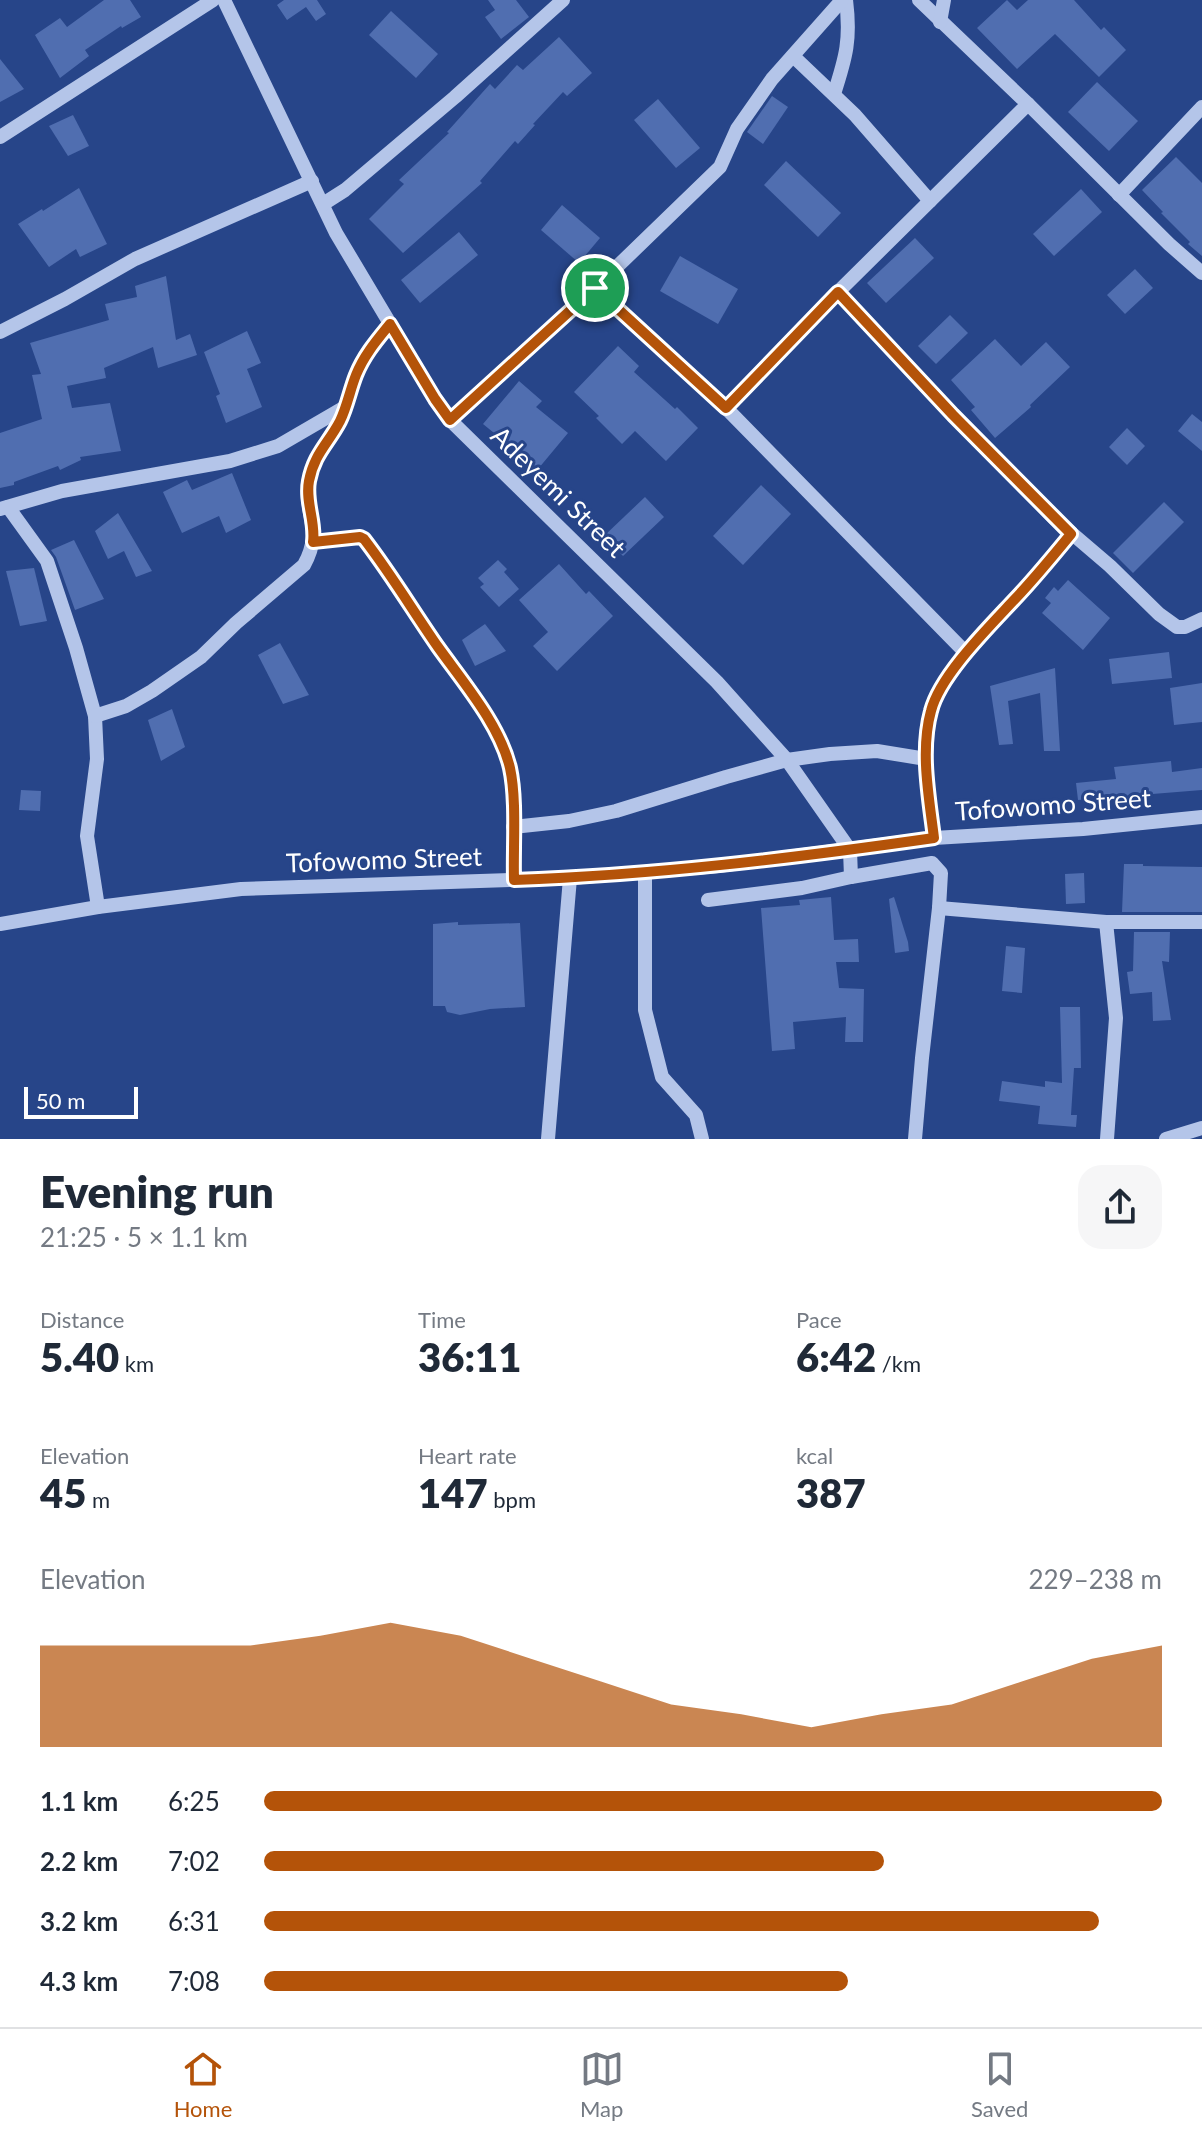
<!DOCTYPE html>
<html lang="en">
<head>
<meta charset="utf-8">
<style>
  body { margin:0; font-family:Lato,sans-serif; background:#f6f6f7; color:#1f2937; height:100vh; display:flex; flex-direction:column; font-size:30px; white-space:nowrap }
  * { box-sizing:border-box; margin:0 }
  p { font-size:26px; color:#747a83 }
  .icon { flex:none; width:44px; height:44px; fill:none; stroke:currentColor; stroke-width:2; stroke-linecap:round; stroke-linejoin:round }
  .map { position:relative; height:1139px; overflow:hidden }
  .side { display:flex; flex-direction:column; background:#fff; flex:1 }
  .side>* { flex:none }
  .scale { position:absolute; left:24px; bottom:20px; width:114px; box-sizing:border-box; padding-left:8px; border:4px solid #fff; border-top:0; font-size:22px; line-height:28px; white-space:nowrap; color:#fff; -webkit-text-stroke:6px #274589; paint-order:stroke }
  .pin { position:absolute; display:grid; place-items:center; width:68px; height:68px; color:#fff; margin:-34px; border:4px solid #fff; border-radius:50%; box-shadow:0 2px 8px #0007 }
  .round { display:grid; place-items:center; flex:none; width:84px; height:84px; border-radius:24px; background:#f6f6f7 }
  .overview { display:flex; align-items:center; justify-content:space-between; height:136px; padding:0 40px }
  h1 { font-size:44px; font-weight:800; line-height:60px }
  .metrics { display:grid; grid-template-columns:repeat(3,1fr); gap:12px; height:136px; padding:8px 40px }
  .metrics div { display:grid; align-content:center }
  .metrics b { font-size:40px; font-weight:800 }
  .metrics small { font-size:22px; font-weight:400 }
  .metrics p { font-size:22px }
  .chart { height:224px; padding:16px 40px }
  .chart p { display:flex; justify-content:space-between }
  .chart svg { width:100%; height:144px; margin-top:8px; fill:#b45309; opacity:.7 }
  ul { padding:0 40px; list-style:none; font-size:26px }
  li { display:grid; grid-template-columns:128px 96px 1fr; align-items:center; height:60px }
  li i { height:20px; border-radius:10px; background:#b45309 }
  .tabs { display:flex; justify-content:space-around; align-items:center; height:112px; border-top:2px solid #e0e1e3; background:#fff; font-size:22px; color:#747a83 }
  .tabs a { display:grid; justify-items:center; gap:4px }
  .tabs .current { color:#b45309 }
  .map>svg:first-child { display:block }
  .building { fill:#506eb0 }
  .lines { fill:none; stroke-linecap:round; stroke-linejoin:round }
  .minor { stroke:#b4c5e9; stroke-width:14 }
  .route-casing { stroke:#fff; stroke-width:16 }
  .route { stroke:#b45309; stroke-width:10 }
  .labels { text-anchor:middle; stroke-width:6; stroke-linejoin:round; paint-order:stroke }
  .street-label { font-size:26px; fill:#fff; stroke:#274589 }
</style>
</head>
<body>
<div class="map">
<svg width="1202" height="1139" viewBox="0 0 1202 1139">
  <rect width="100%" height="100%" fill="#274589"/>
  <g class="building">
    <path d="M 104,0 L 130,0 L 141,17 L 122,28 L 121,26 L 85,50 L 89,56 L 60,78 L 35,35 L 60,18 L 67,27 Z"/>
    <path d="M 284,0 L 317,0 L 326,14 L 316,21 L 306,7 L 287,20 L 277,5 Z"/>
    <path d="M 488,0 L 516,0 L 529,17 L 501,39 L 485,17 L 495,10 Z"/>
    <path d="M 1007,0 L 1017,10 L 1028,0 L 1074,0 L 1101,30 L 1104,27 L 1126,50 L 1099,77 L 1055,34 L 1017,69 L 977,28 Z"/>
    <path d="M 391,11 L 438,54 L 416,78 L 369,35 Z"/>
    <path d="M 559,37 L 592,73 L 567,96 L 563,92 L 533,124 L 535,125 L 518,144 L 515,141 L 480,181 L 482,183 L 403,253 L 369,219 L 404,184 L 399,180 L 449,133 L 447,132 L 490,84 L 495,89 L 517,65 L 523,70 Z"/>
    <path d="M 0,59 L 24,89 L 0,102 Z"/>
    <path d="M 1097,82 L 1138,121 L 1109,151 L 1068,112 Z"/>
    <path d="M 772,96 L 788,107 L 763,144 L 747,132 Z"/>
    <path d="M 658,99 L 700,148 L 676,168 L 634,120 Z"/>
    <path d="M 73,115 L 89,146 L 68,156 L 49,126 Z"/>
    <path d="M 1176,157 L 1202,183 L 1202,256 L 1188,244 L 1190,242 L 1161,213 L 1163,212 L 1142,190 Z"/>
    <path d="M 786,161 L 841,213 L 818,237 L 764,185 Z"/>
    <path d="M 79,188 L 107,244 L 80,257 L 76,249 L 49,267 L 18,224 L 42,209 L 43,211 Z"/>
    <path d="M 1081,189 L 1102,212 L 1054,256 L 1033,234 Z"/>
    <path d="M 562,205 L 600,238 L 579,263 L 541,230 Z"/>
    <path d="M 459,232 L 478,255 L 420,303 L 401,280 Z"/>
    <path d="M 915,238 L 934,258 L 886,303 L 867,283 Z"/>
    <path d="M 680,256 L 738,289 L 718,324 L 660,291 Z"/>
    <path d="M 1135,269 L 1153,288 L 1125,314 L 1107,295 Z"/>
    <path d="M 166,276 L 176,340 L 190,334 L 197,355 L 158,368 L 153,347 L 104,368 L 106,378 L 67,386 L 72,408 L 110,403 L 121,451 L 80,457 L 81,460 L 60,470 L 58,466 L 14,482 L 14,485 L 0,488 L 0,433 L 42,419 L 32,375 L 41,374 L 30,343 L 109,320 L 105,304 L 137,297 L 135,286 Z"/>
    <path d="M 950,315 L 968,333 L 936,364 L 918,346 Z"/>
    <path d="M 247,331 L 261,363 L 247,369 L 262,407 L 226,423 L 216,396 L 220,394 L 204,352 Z"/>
    <path d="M 995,339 L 1021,366 L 1046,342 L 1070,367 L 1030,405 L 1031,407 L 995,438 L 971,410 L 975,407 L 951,380 Z"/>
    <path d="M 618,346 L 639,366 L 634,372 L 675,409 L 677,407 L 698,428 L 666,461 L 635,431 L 622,444 L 596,418 L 599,416 L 574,392 Z"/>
    <path d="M 519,381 L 542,401 L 536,407 L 568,433 L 538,469 L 483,424 Z"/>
    <path d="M 1192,414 L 1202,422 L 1202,451 L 1178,431 Z"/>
    <path d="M 1127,428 L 1145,446 L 1127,465 L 1109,447 Z"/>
    <path d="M 232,473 L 251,520 L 226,533 L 219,516 L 182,533 L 163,492 L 187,480 L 192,490 Z"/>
    <path d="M 761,485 L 791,514 L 743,565 L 713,536 Z"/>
    <path d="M 645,497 L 664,517 L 623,556 L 604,536 Z"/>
    <path d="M 1164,502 L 1184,522 L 1133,573 L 1113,553 Z"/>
    <path d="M 118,513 L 152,571 L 136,577 L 124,551 L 108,559 L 95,531 Z"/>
    <path d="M 74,540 L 104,599 L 75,610 L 56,557 L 51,550 Z"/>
    <path d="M 498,560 L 507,569 L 504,572 L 519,589 L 499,607 L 480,587 L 484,584 L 478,578 Z"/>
    <path d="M 559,564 L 586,594 L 589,591 L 613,616 L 557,671 L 533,646 L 548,632 L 519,600 Z"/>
    <path d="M 34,568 L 47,621 L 20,626 L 6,571 Z"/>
    <path d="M 1068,580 L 1110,618 L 1083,650 L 1042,613 L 1051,603 L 1045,598 L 1054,587 L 1058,591 Z"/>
    <path d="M 485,624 L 506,651 L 475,666 L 462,640 Z"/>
    <path d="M 280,643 L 309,695 L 283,704 L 258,655 Z"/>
    <path d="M 1169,652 L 1172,678 L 1112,684 L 1109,659 Z"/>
    <path d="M 1055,668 L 1060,751 L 1044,751 L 1040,693 L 1008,701 L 1013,744 L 999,745 L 990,686 Z"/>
    <path d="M 1202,683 L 1202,722 L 1174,725 L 1170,688 Z"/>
    <path d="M 172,709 L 185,747 L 161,761 L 148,720 Z"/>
    <path d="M 1171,761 L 1172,772 L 1202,768 L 1202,790 L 1078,800 L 1076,783 L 1116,779 L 1114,767 Z"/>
    <path d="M 21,790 L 41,791 L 40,811 L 19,810 Z"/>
    <path d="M 1124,864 L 1143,864 L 1143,866 L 1202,867 L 1202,912 L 1122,912 Z"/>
    <path d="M 1084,873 L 1085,903 L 1066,904 L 1065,874 Z"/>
    <path d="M 831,897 L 834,940 L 858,939 L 859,962 L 836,962 L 839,988 L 864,989 L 863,1042 L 845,1042 L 846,1017 L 793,1022 L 795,1049 L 772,1051 L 761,908 L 800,905 L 799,900 Z"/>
    <path d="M 894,897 L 908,942 L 909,951 L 895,953 L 889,899 Z"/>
    <path d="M 458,922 L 458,925 L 520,923 L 525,1007 L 490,1009 L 460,1015 L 447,1012 L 445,1006 L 433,1006 L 433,924 Z"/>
    <path d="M 1134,932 L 1170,932 L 1169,962 L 1162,961 L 1171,1020 L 1153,1021 L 1152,992 L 1130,994 L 1127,972 L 1133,971 Z"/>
    <path d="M 1006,946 L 1025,948 L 1022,993 L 1002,991 Z"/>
    <path d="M 1060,1007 L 1080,1007 L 1081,1068 L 1074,1068 L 1071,1115 L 1077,1115 L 1076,1127 L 1038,1124 L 1040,1106 L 999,1101 L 1002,1081 L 1045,1087 L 1045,1081 L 1062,1083 Z"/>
  </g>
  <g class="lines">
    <g class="minor">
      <path d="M 224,0 L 336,233 L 435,399 L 450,420 L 717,682 L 787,760 L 850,850 L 851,877"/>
      <path d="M 919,0 L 1028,104 L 1169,244 L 1202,273"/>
      <path d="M 940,22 L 944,0"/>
      <path d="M 793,56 L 855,115 L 930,201"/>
      <path d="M 834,94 C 846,57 851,39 846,0"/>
      <path d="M 0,137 L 213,0"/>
      <path d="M 1119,195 L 1202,107"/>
      <path d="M 323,204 L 345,190 L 455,97 L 563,0"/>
      <path d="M 595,288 L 726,408 L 966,653"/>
      <path d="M 838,292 L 953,415 L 1055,519 L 1110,566 L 1159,614 L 1177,627 L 1185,627 L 1202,619"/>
      <path d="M 0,332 L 65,299 L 135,259 L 312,181"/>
      <path d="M 726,408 L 838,292 L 1028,104"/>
      <path d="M 450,420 L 595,288 L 720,167 L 737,129 L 772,79 L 842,0"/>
      <path d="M 8,507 L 47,561 L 76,648 L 95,716 L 97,759 L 87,836 L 98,907"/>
      <path d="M 0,509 L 62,491 L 230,461 L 278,446 L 345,407"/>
      <path d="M 313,542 L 360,537 L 364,539 C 391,574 413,611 438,646 C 463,682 500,725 510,768 C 517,800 513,846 514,880"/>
      <path d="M 95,716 L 126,706 L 152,691 L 201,657 L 236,623 L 304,565 C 324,529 303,515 309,481 C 314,455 328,444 340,421 C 347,407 350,390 356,375 C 364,355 377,340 390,324"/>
      <path d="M 513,827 L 569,821 L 616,811 L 726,777 L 787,760 L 830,754 L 877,751 L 926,759"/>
      <path d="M 934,838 C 929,797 920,751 931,711 C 941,674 993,623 1020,594 C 1037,575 1054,554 1071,534"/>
      <path d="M 645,872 L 645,1010 L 662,1077 L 696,1115 L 702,1139"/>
      <path d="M 708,900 L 802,888 L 851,877 L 932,863 L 941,873 L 939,908 L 922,1058 L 915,1139"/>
      <path d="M 939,908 L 1106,922 L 1202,922"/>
      <path d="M 1106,922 L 1116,1018 L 1107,1139"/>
      <path d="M 0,924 L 98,907 L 241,889 L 570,878 L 718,866 L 934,838 L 1083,829 L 1202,817"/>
      <path d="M 548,1139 L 570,878"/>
      <path d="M 1166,1139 L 1202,1128"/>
    </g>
  </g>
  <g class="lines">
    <defs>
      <path id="route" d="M 595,288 L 726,408 L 838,292 L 953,415 L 1071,534 C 1053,556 1035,578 1015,599 C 990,626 940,675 931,711 C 920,751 929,797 934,838 C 794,858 655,875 514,880 C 513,847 517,800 510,768 C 500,725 463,682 438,647 C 413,611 391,574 364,539 L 360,537 L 313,542 C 316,522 305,502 309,481 C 314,454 328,444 340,421 C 347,407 350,390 356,375 C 364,355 377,340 390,324 L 435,399 L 450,420 Z"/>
    </defs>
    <use href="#route" class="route-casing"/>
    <use href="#route" class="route"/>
  </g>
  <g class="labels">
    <g class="street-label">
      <text transform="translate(558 492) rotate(44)" y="9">Adeyemi Street</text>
      <text transform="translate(1053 805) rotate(-4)" y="9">Tofowomo Street</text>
      <text transform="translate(384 860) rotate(-2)" y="9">Tofowomo Street</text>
    </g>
  </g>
</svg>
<div class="scale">50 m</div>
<div class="pin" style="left:595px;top:288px;background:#1e9e55"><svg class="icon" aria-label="arrive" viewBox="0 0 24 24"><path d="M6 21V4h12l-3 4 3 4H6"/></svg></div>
</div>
<section class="side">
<div class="overview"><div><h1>Evening run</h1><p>21:25 · 5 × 1.1 km</p></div><a class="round"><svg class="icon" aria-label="share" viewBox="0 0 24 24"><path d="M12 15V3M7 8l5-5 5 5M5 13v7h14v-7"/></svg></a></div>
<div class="metrics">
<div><p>Distance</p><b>5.40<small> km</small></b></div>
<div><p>Time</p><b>36:11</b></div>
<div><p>Pace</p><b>6:42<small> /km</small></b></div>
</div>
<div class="metrics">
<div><p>Elevation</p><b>45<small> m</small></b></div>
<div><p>Heart rate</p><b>147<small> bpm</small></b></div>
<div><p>kcal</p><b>387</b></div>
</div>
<div class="chart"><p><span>Elevation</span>229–238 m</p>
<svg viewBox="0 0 160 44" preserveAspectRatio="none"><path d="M0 44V13L10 13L20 13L30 13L40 10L50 6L60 10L70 17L80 24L90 31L100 34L110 38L120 34L130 31L140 24L150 17L160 13V44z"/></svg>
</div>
<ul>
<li><b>1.1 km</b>6:25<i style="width:100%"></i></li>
<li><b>2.2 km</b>7:02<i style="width:69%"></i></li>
<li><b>3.2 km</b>6:31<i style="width:93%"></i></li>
<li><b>4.3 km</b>7:08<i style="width:65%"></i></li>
</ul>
</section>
<nav class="tabs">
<a class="current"><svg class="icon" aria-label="home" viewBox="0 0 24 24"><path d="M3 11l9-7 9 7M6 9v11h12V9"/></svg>Home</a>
<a><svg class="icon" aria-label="map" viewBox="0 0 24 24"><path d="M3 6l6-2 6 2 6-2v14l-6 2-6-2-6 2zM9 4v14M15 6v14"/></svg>Map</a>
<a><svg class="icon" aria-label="saved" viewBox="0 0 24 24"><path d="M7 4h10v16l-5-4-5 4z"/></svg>Saved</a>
</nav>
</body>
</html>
